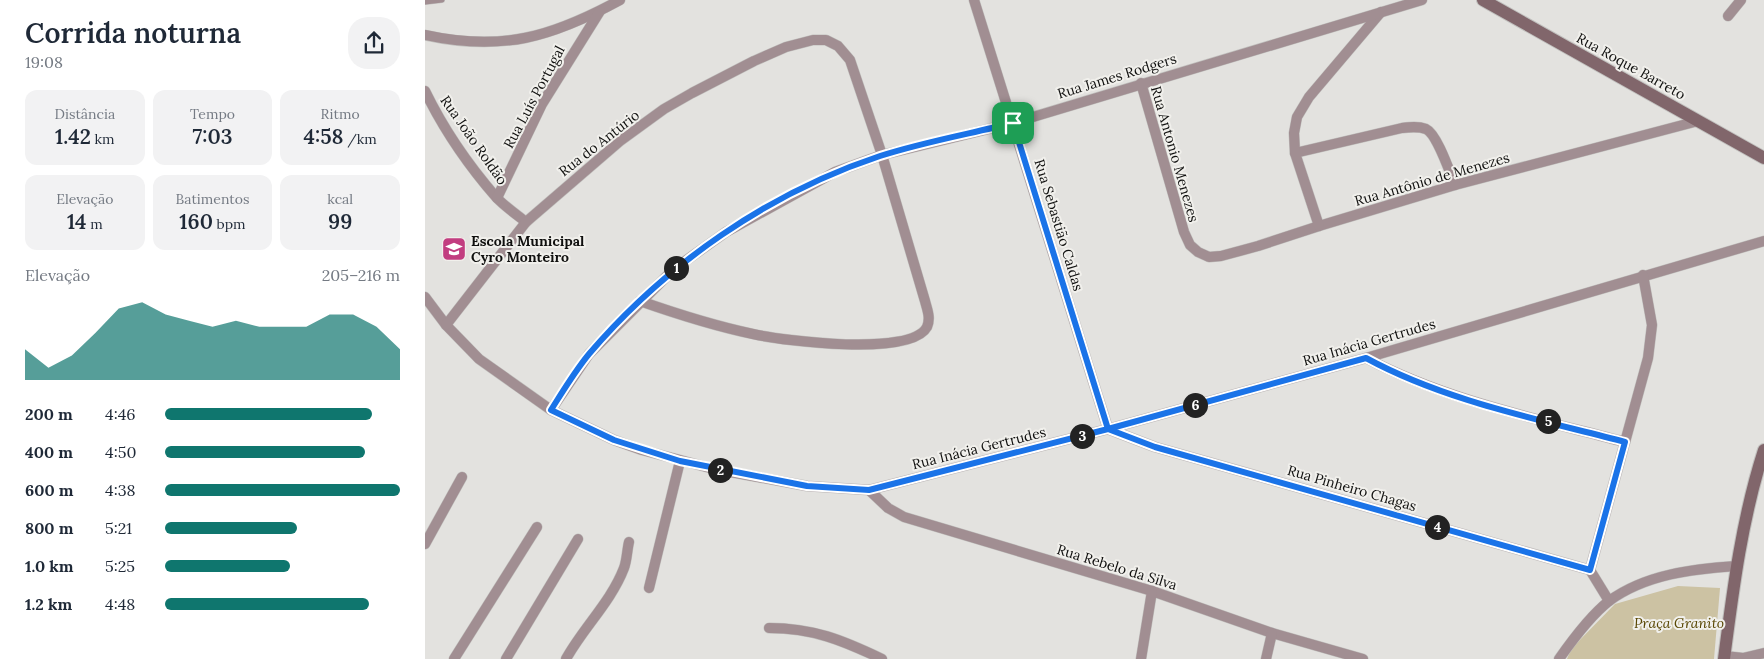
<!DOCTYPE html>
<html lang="pt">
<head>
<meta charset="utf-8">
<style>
  body { margin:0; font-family:Lora,serif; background:#f2f2f3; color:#1f2937; height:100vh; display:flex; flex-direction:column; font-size:19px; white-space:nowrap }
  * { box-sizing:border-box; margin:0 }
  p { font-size:16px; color:#747a83 }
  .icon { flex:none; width:28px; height:28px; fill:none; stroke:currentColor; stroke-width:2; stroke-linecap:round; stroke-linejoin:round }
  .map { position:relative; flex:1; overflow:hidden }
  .details { display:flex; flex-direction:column; background:#fff; width:425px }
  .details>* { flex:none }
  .pin { position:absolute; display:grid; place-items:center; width:42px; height:42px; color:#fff; margin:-21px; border-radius:10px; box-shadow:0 2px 8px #0006 }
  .km { position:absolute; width:25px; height:25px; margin:-12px; border-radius:50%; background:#222; color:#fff; font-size:14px; line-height:25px; text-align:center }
  .round { display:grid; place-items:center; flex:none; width:52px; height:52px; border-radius:20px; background:#f2f2f3 }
  .headline { display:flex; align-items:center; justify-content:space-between; height:85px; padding:0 25px }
  h1 { font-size:28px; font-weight:600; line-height:38px }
  .figures { display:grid; grid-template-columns:repeat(3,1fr); gap:8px; height:85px; padding:5px 25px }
  .figures div { display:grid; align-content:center; border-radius:12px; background:#f2f2f3; text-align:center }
  .figures b { font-size:21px; font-weight:600 }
  .figures small { font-size:14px; font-weight:400 }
  .figures p { font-size:14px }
  .chart { height:140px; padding:10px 25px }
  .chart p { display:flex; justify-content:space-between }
  .chart svg { width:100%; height:90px; margin-top:5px; fill:#0f766e; opacity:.7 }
  ul { padding:0 25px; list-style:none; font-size:16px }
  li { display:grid; grid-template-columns:80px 60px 1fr; align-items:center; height:38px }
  li i { height:12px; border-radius:6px; background:#0f766e }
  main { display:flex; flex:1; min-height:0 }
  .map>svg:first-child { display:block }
  .green { fill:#ccc2a3 }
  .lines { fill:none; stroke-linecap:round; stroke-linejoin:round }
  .lane-casing { stroke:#c1c0be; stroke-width:6 }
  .street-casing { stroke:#c1c0be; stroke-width:11 }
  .secondary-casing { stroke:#c1c0be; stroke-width:14 }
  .lane { stroke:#a18e92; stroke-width:5 }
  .street { stroke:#a18e92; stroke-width:10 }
  .secondary { stroke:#81666b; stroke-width:12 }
  .route-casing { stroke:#fff; stroke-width:10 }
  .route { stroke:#1a73e8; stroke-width:6 }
  .labels { text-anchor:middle; stroke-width:4; stroke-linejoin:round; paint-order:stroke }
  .street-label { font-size:14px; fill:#10100f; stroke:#f1f0ec }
  .poi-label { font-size:14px; font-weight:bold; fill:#10100f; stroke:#f1f0ec; text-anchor:start }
  .park-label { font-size:14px; font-style:italic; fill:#584602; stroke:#f1f0ec }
</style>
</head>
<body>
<main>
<section class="details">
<div class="headline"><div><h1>Corrida noturna</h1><p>19:08</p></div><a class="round"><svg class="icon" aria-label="share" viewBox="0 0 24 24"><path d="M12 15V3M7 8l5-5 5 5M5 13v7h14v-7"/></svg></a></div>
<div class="figures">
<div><p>Distância</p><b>1.42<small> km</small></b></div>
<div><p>Tempo</p><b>7:03</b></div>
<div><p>Ritmo</p><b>4:58<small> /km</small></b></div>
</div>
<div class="figures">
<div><p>Elevação</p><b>14<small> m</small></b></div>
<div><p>Batimentos</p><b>160<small> bpm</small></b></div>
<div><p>kcal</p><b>99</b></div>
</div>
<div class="chart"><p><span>Elevação</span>205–216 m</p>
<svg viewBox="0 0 160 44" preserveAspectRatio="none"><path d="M0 44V29L10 38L20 32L30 21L40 9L50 6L60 12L70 15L80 18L90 15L100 18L110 18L120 18L130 12L140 12L150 18L160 29V44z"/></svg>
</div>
<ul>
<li><b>200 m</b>4:46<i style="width:88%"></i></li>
<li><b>400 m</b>4:50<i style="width:85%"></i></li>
<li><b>600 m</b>4:38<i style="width:100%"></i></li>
<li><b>800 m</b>5:21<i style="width:56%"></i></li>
<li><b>1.0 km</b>5:25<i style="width:53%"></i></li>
<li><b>1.2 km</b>4:48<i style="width:87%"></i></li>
</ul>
</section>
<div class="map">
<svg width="1339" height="659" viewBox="0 0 1339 659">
  <rect width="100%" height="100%" fill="#e3e2df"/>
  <path class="green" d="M 1253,586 L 1295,588 L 1289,659 L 1142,659 L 1146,649 L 1190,604 Z"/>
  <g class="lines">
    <defs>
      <path id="lane" d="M 0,2 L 17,0"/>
      <g id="street">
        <path d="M 549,0 L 683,429 L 730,447 L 1165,570"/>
        <path d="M 1303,16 L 1316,0"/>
        <path d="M 0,35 C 77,52 127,37 195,0"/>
        <path d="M 716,83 L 759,232 L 765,245 L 773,252 L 784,257 L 796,256 L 833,246 L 894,226 L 1030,185 L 1273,121"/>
        <path d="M 0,91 C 18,128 44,166 71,197 C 79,206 91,214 101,222"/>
        <path d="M 870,153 L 977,128 C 985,127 993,126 1001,129 C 1012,134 1025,173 1030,185"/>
        <path d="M 72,198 L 117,104 L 175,11"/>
        <path d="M 894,226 L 870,153 L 869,133 L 872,117 L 884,97 L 956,12"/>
        <path d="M 0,297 L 21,325 L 54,359 L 126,410 L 189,440 L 217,450 L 289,469 L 382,486 L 444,490 L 683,429 L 941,358 L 1339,241"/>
        <path d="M 21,325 L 101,222 L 195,141 L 239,109 L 267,93 L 329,61 L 361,47 L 388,40 L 401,40 L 413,46 L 425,60 L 457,155 L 500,301 C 502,309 506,318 502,327 C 486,357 359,341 328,334 C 290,326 252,314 215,301"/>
        <path d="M 941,358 C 1020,400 1113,419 1200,442"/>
        <path d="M 126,410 L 164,354 L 249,269 L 301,232 L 410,172 L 457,155 L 588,123 L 997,0"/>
        <path d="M 444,490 L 463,508 L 479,517 L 727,591 L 847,633 L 938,659"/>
        <path d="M 0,544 L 37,477"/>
        <path d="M 1165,570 L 1223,358 L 1227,325 L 1218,275"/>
        <path d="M 1165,570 L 1184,601"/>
        <path d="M 224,588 L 255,461"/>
        <path d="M 344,628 C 388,628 417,640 457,659"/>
        <path d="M 1300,656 L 1318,658 L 1339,653"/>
        <path d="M 29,659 L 112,527"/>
        <path d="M 81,659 L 153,539"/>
        <path d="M 141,659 C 158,628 186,602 199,568 C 202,560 202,550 204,542"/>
        <path d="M 716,659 L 727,591"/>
        <path d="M 841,659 L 847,633"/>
        <path d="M 1134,659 C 1148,639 1165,616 1184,601 C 1221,574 1268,569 1312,566"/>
      </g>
      <g id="secondary">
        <path d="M 1058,0 L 1339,158"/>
        <path d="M 1299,659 C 1308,589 1317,518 1339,450"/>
      </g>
    </defs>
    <use href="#lane" class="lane-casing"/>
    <use href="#street" class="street-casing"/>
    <use href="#secondary" class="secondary-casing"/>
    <use href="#lane" class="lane"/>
    <use href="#street" class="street"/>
    <use href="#secondary" class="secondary"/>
  </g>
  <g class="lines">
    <defs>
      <path id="route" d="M 588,123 C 544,134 498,142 455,156 C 343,193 241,264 164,354 C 150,371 138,391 126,410 L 189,440 L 255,461 L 382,486 L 444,490 L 683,429 L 730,447 L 1165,570 L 1200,442 C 1113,419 1020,401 941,358 L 683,429 L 588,123"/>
    </defs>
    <use href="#route" class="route-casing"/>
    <use href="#route" class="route"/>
  </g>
  <defs>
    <symbol id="school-square" viewBox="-11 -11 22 22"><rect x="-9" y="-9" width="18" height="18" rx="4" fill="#c23d80" stroke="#f1f0ec"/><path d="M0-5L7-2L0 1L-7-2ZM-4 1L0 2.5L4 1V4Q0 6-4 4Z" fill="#fff"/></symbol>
  </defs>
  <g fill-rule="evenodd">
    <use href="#school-square" x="15" y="235" width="28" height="28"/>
  </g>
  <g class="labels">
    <g class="street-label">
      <text transform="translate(1206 66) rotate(29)" y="5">Rua Roque Barreto</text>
      <text transform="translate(692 76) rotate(-17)" y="5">Rua James Rodgers</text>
      <text transform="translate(109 97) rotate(-62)" y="5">Rua Luís Portugal</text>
      <text transform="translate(49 140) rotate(55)" y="5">Rua João Roldão</text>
      <text transform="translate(174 143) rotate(-38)" y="5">Rua do Antúrio</text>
      <text transform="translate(750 154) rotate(74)" y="5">Rua Antonio Menezes</text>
      <text transform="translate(1007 179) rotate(-16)" y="5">Rua Antônio de Menezes</text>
      <text transform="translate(634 225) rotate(73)" y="5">Rua Sebastião Caldas</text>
      <text transform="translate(944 342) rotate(-16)" y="5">Rua Inácia Gertrudes</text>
      <text transform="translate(554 448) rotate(-14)" y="5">Rua Inácia Gertrudes</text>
      <text transform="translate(927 488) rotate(16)" y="5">Rua Pinheiro Chagas</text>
      <text transform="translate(692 567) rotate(17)" y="5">Rua Rebelo da Silva</text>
    </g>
    <g class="poi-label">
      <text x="46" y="246">Escola Municipal<tspan x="46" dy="16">Cyro Monteiro</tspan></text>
    </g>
    <g class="park-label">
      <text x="1254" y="628">Praça Granito</text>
    </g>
  </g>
</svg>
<div class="pin" style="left:588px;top:123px;background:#1e9e55"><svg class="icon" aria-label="arrive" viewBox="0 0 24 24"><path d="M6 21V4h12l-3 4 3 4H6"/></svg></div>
<b class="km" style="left:251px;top:268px">1</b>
<b class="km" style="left:295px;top:470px">2</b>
<b class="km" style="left:657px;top:436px">3</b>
<b class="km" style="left:1012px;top:527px">4</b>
<b class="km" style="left:1123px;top:421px">5</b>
<b class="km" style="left:770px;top:405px">6</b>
</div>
</main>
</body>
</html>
